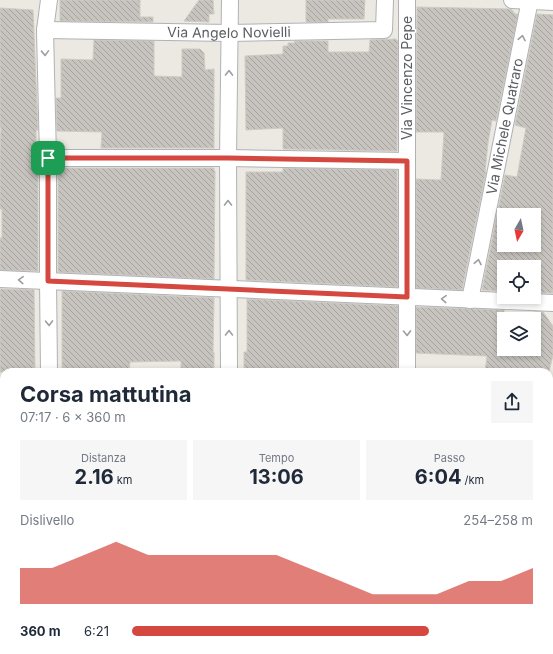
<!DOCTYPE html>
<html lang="it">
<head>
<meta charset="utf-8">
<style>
  body { margin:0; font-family:Inter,sans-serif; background:#f6f6f7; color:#1f2937; height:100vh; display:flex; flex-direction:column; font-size:15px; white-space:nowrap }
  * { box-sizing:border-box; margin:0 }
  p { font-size:13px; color:#747a83 }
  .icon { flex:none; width:22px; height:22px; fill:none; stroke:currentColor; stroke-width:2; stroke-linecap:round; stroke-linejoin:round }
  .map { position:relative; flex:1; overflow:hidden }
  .sheet { position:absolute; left:0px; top:368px; width:553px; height:286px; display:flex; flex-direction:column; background:#fff; border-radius:12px 12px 0 0; box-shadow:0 2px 6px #0003 }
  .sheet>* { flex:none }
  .needle { width:26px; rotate:189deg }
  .fabs { position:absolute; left:497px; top:208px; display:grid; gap:8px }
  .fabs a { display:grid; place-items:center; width:44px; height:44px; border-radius:0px; background:#fff; box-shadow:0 2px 6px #0003; font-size:20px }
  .pin { position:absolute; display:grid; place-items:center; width:34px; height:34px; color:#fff; margin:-17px; border-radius:8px; box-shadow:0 2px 6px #0006 }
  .round { display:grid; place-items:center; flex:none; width:42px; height:42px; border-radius:0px; background:#f6f6f7 }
  .summary { display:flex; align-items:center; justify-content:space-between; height:68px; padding:0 20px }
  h1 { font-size:22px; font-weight:700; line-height:30px }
  .stats { display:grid; grid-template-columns:repeat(3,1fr); gap:6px; height:68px; padding:4px 20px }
  .stats div { display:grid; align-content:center; border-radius:0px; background:#f6f6f7; text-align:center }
  .stats b { font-size:20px; font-weight:700 }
  .stats small { font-size:11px; font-weight:400 }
  .stats p { font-size:11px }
  .chart { height:112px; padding:8px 20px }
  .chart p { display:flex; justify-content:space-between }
  .chart svg { width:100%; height:72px; margin-top:4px; fill:#d5483f; opacity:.7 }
  ul { padding:0 20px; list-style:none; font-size:13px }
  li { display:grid; grid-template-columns:64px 48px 1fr; align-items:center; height:30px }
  li i { height:10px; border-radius:5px; background:#d5483f }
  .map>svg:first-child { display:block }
  .building { fill:url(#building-back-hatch); stroke:#cfcbc1; fill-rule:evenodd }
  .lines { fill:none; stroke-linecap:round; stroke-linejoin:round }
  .minor-casing { stroke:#b0b2b6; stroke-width:18 }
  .tertiary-casing { stroke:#b0b2b6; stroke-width:22 }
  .minor { stroke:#fff; stroke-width:16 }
  .tertiary { stroke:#fff; stroke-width:20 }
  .oneway { stroke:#9c9ea0 }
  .route-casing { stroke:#fff; stroke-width:8 }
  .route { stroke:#d5483f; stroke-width:5 }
  .labels { text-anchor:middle; stroke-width:3; stroke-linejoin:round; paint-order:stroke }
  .street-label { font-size:14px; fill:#5a5e61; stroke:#fff }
</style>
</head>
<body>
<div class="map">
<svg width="553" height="654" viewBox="0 0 553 654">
  <defs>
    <pattern id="building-back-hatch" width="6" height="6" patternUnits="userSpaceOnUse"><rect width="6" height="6" fill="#c7c4bf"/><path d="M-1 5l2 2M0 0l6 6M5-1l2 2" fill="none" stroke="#a5a29f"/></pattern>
  </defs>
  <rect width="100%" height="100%" fill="#ebe9e2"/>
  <g class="building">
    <path d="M 60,0 L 140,0 L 140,17 L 153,17 L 153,22 L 60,21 Z"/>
    <path d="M 199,0 L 213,0 L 214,14 L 209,14 L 209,22 L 184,21 Z"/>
    <path d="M 306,0 L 365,0 L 364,19 L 328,19 L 328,22 L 306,22 Z"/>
    <path d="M 417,7 L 510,9 L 512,10 L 515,14 L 518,14 L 496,121 L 492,120 L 488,143 L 485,172 L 486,172 L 462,290 L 416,288 L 416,179 L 441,180 L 444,132 L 416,132 Z"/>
    <path d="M 0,8 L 33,10 L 38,130 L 36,130 L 36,168 L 38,168 L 38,271 L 0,270 L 0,238 L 2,238 L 2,209 L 0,209 L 0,153 L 1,127 L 0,127 Z"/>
    <path d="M 537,14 L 553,15 L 553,293 L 534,293 L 534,267 L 504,267 L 504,291 L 482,290 L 505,175 L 517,177 L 526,128 L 515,125 ZM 504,215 L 534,215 L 534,245 L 504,245 Z"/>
    <path d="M 396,39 L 398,41 L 397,151 L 283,149 L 283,128 L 246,130 L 245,56 L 283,54 L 283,46 L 288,46 L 288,43 L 295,43 L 294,41 L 328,41 L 328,52 L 369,52 L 370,40 Z"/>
    <path d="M 94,40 L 154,41 L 154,76 L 182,77 L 182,49 L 200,49 L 204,53 L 205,70 L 214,69 L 214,148 L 101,148 L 102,132 L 57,131 L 56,98 L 61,98 L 61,59 L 93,60 Z"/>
    <path d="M 58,168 L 214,168 L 214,171 L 215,171 L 214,279 L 58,272 Z"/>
    <path d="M 283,168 L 397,170 L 398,287 L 246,280 L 246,172 L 283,172 Z"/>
    <path d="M 0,289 L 34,290 L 35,372 L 0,372 Z"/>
    <path d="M 62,291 L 214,298 L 213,352 L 214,352 L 214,372 L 181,372 L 181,361 L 130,362 L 129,372 L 62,372 Z"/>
    <path d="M 247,299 L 398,306 L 397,372 L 244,372 L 244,352 L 247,352 Z"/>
    <path d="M 416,307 L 504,310 L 504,349 L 534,349 L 534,312 L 543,312 L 553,326 L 553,355 L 549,372 L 485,372 L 487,356 L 416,353 Z"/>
  </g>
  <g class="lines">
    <defs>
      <g id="minor">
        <path d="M 407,0 L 407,372"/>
        <path d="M 512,0 L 553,2"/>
        <path id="s1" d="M 45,30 L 229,33 L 384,30 L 385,0"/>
        <path d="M 48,158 L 228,158 L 407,161"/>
        <path d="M 0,279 L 553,303"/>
        <path id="s2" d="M 470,300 L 530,0"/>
        <path d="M 49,372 L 48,281 L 48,158 L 45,30 L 49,0"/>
        <path d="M 229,372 L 228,158 L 230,0"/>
        <path d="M 549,459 L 553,440"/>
        <path d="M 549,496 L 553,497"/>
        <path d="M 0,573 L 4,571"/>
        <path d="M 231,650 L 231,654"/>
        <path d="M 524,650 L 541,654"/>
        <path d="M 409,654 L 409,650"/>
        <path d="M 507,654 L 508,650"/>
      </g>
      <g id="tertiary">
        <path d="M 0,473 L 4,481"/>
        <path d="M 100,650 L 101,654"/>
      </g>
    </defs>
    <use href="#minor" class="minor-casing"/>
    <use href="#tertiary" class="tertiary-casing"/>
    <use href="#minor" class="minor"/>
    <use href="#tertiary" class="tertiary"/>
  </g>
  <defs><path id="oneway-chevron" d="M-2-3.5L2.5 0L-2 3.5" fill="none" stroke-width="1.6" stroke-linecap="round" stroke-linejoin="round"/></defs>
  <g class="oneway">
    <use href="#oneway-chevron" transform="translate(522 38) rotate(-79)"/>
    <use href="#oneway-chevron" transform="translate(45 53) rotate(88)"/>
    <use href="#oneway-chevron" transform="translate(229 73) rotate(-89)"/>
    <use href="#oneway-chevron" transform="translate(228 203) rotate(-90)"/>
    <use href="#oneway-chevron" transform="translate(478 262) rotate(-79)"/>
    <use href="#oneway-chevron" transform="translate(21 280) rotate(-177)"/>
    <use href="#oneway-chevron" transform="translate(444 299) rotate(-177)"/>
    <use href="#oneway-chevron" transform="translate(49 323) rotate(89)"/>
    <use href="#oneway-chevron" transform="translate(229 333) rotate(-90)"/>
    <use href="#oneway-chevron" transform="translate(407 333) rotate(89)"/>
  </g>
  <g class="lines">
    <defs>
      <path id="route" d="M 48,158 L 228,158 L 407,161 L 407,297 L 48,281 Z"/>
    </defs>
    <use href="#route" class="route-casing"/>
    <use href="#route" class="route"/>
  </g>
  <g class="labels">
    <g class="street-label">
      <text dy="5" stroke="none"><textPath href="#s1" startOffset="184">Via Angelo Novielli</textPath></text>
      <text transform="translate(407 78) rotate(-90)" y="5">Via Vincenzo Pepe</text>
      <text dy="5" stroke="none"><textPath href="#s2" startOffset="177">Via Michele Quatraro</textPath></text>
    </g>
  </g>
</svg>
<div class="fabs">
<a><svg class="needle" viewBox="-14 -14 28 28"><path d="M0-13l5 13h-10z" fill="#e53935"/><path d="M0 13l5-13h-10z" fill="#747a83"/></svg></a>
<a><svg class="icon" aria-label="locate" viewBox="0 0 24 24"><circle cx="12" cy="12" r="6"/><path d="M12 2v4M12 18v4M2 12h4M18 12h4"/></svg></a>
<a><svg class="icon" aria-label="layers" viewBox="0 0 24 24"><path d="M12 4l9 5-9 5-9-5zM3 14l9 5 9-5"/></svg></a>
</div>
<div class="pin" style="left:48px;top:158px;background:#1e9e55"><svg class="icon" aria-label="arrive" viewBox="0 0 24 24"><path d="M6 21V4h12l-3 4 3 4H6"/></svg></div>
<section class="sheet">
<div class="summary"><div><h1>Corsa mattutina</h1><p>07:17 · 6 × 360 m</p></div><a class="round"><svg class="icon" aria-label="share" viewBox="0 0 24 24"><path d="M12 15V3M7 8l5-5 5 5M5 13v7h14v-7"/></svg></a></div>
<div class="stats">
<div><p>Distanza</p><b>2.16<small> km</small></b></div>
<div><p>Tempo</p><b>13:06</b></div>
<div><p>Passo</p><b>6:04<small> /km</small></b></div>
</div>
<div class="chart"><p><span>Dislivello</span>254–258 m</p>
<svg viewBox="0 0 160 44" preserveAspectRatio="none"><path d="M0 44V22L10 22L20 14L30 6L40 14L50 14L60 14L70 14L80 14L90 22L100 30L110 38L120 38L130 38L140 30L150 30L160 22V44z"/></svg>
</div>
<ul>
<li><b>360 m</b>6:21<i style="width:74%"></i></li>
</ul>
</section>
</div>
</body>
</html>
